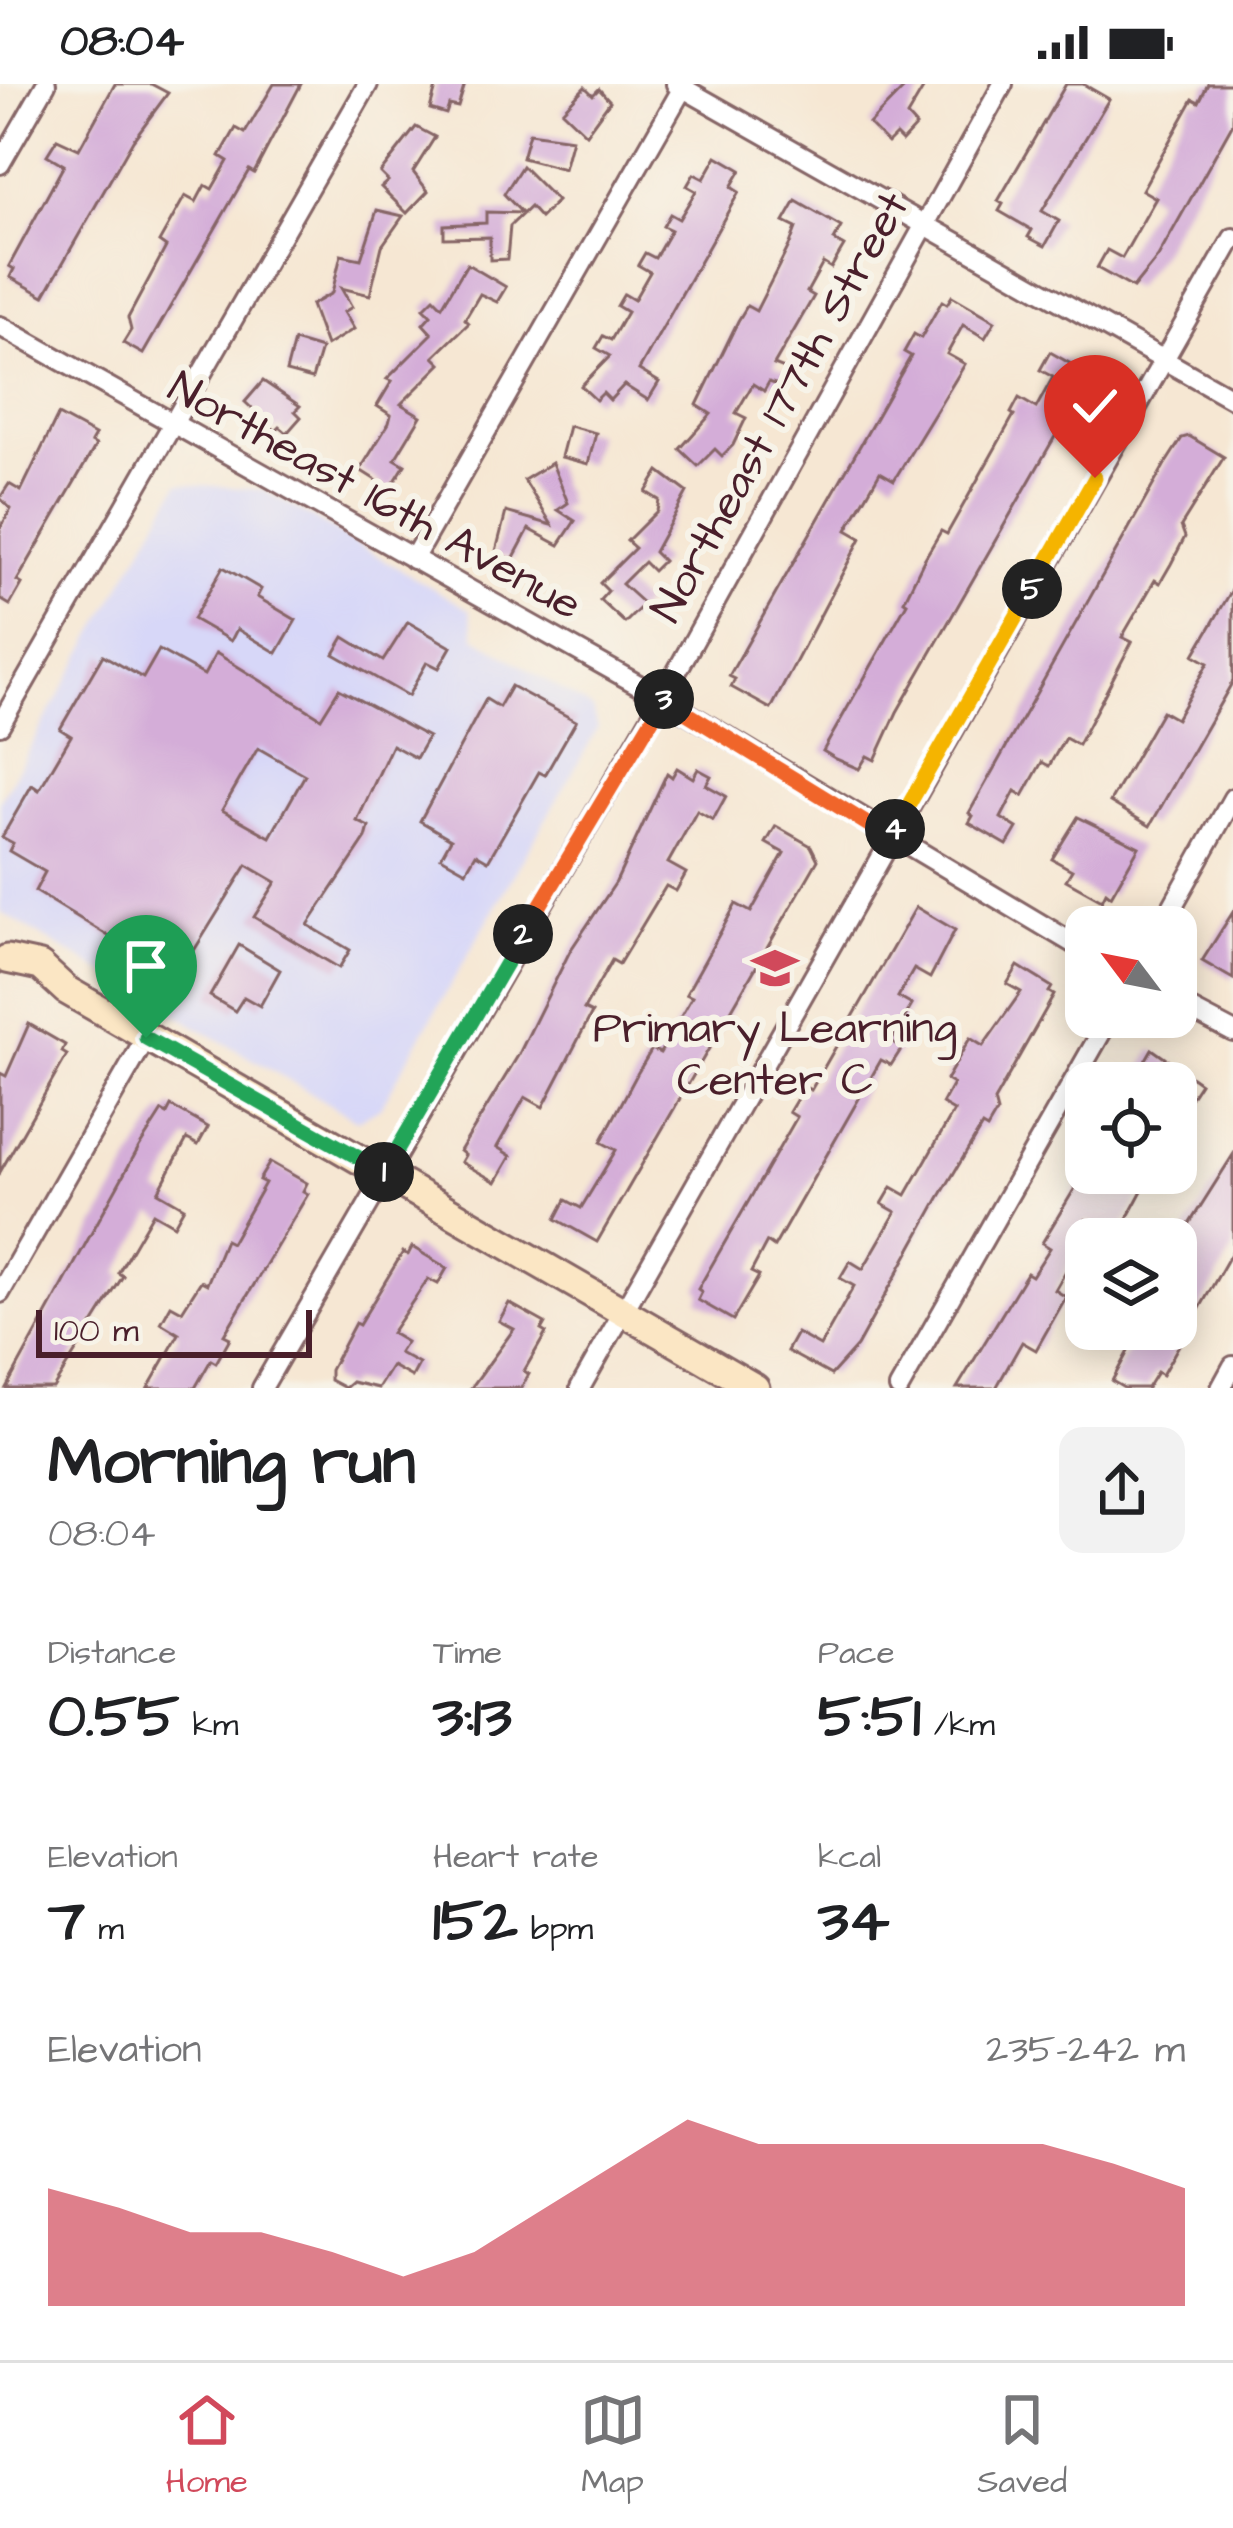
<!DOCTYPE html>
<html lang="en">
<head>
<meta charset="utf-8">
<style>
  body { margin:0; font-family:"Architects Daughter",sans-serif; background:#f2f2f2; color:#202124; height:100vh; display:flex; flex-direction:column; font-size:45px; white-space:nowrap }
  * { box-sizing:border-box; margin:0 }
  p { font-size:39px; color:#757577 }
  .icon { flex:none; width:66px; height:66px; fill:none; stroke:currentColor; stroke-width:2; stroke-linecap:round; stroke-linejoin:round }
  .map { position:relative; height:1304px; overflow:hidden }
  .drawer { display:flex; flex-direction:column; background:#fff; flex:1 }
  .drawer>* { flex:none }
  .needle { width:78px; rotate:302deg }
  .buttons { position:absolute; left:1065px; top:822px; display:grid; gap:24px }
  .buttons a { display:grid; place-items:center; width:132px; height:132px; border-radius:24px; background:#fff; box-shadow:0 6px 30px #0003; font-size:60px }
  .scale { position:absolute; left:36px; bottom:30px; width:276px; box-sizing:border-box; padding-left:12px; border:6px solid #4a1f2b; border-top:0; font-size:33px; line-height:42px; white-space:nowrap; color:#4a1f2b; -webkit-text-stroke:9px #f7f3e8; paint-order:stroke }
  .pin { position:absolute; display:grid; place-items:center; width:102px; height:102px; color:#fff; margin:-123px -51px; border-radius:50% 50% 50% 0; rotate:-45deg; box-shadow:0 0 12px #0007 }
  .pin .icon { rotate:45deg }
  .km { position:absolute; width:60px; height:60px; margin:-30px; border-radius:50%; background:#222; color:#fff; font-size:33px; line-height:60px; text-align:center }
  .round { display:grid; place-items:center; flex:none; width:126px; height:126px; border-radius:24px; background:#f2f2f2 }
  .head { display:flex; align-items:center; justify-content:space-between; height:204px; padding:0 48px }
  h1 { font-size:66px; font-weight:800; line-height:90px }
  .metrics { display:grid; grid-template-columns:repeat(3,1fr); gap:18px; height:204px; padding:12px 48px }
  .metrics div { display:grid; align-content:center }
  .metrics b { font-size:60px; font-weight:800 }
  .metrics small { font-size:33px; font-weight:400 }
  .metrics p { font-size:33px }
  .chart { height:336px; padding:24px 48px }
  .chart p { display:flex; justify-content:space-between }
  .chart svg { width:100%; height:216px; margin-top:12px; fill:#d1495b; opacity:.7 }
  .status { display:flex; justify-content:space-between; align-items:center; height:84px; padding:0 60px; background:#fff; direction:ltr }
  .status svg { height:33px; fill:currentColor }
  .tabs { display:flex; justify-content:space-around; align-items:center; height:168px; border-top:3px solid #e0e0e0; background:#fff; font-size:33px; color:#757577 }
  .tabs a { display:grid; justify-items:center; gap:6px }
  .tabs .current { color:#d1495b }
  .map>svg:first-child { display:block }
  .built { fill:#d7d7f8 }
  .building { fill:#d4add8; fill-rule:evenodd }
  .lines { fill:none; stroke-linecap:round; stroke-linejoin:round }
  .street-casing { stroke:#866566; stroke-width:24 }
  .secondary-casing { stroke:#866566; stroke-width:33 }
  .street { stroke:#fff; stroke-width:18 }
  .secondary { stroke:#fbe6c4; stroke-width:27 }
  .split-1-casing { stroke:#fff; stroke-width:24 }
  .split-2-casing { stroke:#fff; stroke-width:24 }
  .split-3-casing { stroke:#fff; stroke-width:24 }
  .split-4-casing { stroke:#fff; stroke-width:24 }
  .split-5-casing { stroke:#fff; stroke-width:24 }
  .split-6-casing { stroke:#fff; stroke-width:24 }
  .split-1 { stroke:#22a559; stroke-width:15 }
  .split-2 { stroke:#22a559; stroke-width:15 }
  .split-3 { stroke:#f0652b; stroke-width:15 }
  .split-4 { stroke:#f0652b; stroke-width:15 }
  .split-5 { stroke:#f5b400; stroke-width:15 }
  .split-6 { stroke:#f5b400; stroke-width:15 }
  .labels { text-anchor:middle; stroke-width:12; stroke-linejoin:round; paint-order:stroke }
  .street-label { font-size:45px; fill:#4a1f2b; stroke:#f7f3e8 }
  .poi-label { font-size:45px; fill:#4a1f2b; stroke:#f7f3e8 }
</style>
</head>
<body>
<div class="status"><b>08:04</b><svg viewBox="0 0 49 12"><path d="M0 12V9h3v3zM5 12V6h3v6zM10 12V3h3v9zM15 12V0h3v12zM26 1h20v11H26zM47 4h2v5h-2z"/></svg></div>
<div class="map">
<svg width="1233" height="1304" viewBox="0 0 1233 1304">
  <rect width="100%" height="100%" fill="#f7f3e8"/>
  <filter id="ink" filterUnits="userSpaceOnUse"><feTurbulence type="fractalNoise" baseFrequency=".00833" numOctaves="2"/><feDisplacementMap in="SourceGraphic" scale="24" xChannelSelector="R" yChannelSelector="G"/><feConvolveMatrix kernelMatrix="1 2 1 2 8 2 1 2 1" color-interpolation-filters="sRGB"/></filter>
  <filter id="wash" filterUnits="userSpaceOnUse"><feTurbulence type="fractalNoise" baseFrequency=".004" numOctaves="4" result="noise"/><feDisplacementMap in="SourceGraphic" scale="48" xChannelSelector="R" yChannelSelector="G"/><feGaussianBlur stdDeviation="2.7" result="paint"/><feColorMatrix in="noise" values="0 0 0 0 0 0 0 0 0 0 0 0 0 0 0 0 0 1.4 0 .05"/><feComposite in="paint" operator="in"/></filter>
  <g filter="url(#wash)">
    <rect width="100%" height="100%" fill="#f6e7d3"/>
    <path class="built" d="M 179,399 L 264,406 L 470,526 L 475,553 L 593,625 L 598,644 L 380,1024 L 357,1036 L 0,828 L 0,717 Z"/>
    <g id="blocks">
      <g class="building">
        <path d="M 115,0 L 151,0 L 168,9 L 133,56 L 44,212 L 10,193 L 14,185 L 9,182 L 64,81 L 47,71 L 57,55 L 79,65 Z"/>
        <path d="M 274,0 L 301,0 L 254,89 L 249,86 L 143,270 L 123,259 L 131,246 L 128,234 L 166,163 L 159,158 L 185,112 L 196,118 L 205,101 L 212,105 L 228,77 L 220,72 L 236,44 L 245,49 Z"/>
        <path d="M 437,0 L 465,0 L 458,23 L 449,21 L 446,30 L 430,25 Z"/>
        <path d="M 908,0 L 926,0 L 907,32 L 916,42 L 902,57 L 896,51 L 888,59 L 869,40 Z"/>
        <path d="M 1066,0 L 1083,0 L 1109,15 L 1042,127 L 1059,137 L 1045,162 L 1028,153 L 1032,146 L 999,127 L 1003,120 L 998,117 Z"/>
        <path d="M 1208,0 L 1233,0 L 1233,39 L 1158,173 L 1133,204 L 1097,184 L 1107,166 L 1122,174 L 1156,114 L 1142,106 L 1193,15 L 1199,18 Z"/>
        <path d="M 585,3 L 593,11 L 599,5 L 610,17 L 586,50 L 562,27 Z"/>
        <path d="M 416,43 L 435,53 L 413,88 L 428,107 L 407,129 L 381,103 L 388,97 L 380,89 Z"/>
        <path d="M 529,49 L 572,55 L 564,85 L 522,74 Z"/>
        <path d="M 717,72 L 741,86 L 731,103 L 739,108 L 639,286 L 659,298 L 648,316 L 624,301 L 610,316 L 603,309 L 596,316 L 581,302 L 610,272 L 596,264 L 603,252 L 611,256 L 627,228 L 617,222 L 624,210 L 634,216 L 650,188 L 638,181 L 645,169 L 655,174 L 671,146 L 663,142 L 670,130 L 679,135 L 696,107 L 687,102 L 694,90 L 704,95 Z"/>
        <path d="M 522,82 L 557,117 L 540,134 L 530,123 L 510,142 L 507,175 L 490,176 L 490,153 L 444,154 L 444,141 L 486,139 L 486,128 L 522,129 L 504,110 Z"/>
        <path d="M 796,117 L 841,143 L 834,156 L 844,162 L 831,184 L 823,179 L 807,208 L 814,212 L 774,281 L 787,286 L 781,302 L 769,298 L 764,307 L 753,300 L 736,329 L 746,334 L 733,361 L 722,372 L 715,365 L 698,382 L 680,365 L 711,330 L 697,321 L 738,237 L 747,222 L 756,227 L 790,160 L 796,144 L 784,138 Z"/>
        <path d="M 377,126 L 403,132 L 382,162 L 370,211 L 341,204 L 352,223 L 344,228 L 354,245 L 326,262 L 311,221 L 332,209 L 341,171 L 361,175 Z"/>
        <path d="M 467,180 L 506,203 L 497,218 L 480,210 L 465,235 L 469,239 L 434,273 L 441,280 L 401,320 L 421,332 L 395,375 L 405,381 L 390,405 L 360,386 L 389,339 L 391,331 L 377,322 L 392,297 L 387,295 L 432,250 L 423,240 L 431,231 L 424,224 L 434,214 L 442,222 Z"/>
        <path d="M 952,212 L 995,237 L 985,254 L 963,241 L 947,270 L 965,280 L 894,396 L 880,388 L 847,446 L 861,454 L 771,625 L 731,603 L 735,595 L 729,592 L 911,272 L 904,268 L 914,250 L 921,254 L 942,217 L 947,220 Z"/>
        <path d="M 294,257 L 321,265 L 312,295 L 286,288 Z"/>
        <path d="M 1050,268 L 1085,288 L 1069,328 L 897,628 L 875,676 L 867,672 L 859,685 L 836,675 L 823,667 L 907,519 L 904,517 L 925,474 L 941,447 L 947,450 L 1014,331 L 1011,329 L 1019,314 L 1036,324 L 1053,293 L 1040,286 Z"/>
        <path d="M 263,297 L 300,322 L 295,327 L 301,333 L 287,349 L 280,343 L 276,347 L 245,318 Z"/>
        <path d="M 58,331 L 95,351 L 91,358 L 96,361 L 17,497 L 22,500 L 10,521 L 0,515 L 0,445 L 11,425 L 0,414 L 9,400 L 21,407 Z"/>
        <path d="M 569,342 L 596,349 L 588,380 L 561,373 Z"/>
        <path d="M 1189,352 L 1224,373 L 1181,442 L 1185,453 L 1171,480 L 1160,499 L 1155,496 L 1122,553 L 1132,558 L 1078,661 L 1065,654 L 1049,682 L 1042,678 L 1023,712 L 1015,707 L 1001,734 L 1017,744 L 1007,761 L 969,739 L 973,732 L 969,729 L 1164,382 L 1182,354 Z"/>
        <path d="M 552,379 L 568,419 L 558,426 L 575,437 L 559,461 L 529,445 L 513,475 L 495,471 L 506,428 L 552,441 L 524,396 Z"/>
        <path d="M 659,387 L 687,408 L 654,468 L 663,477 L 653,487 L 644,478 L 622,500 L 644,520 L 625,539 L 600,516 L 608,507 L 600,499 L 635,464 L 627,457 L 657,427 L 659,416 L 646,408 Z"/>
        <path d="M 223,483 L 261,505 L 257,513 L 296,536 L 277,569 L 237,545 L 231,557 L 193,535 Z"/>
        <path d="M 1233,504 L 1233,597 L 1150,742 L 1110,718 L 1162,627 L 1176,635 L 1208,579 L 1194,571 Z"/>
        <path d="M 408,538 L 451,563 L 439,584 L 427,578 L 408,612 L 334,570 L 344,553 L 383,577 Z"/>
        <path d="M 159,566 L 204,591 L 216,569 L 321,634 L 339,605 L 428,653 L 416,674 L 392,661 L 357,737 L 369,743 L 366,754 L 308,841 L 350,866 L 339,884 L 254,833 L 276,798 L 247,781 L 177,894 L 35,807 L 45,788 L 9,767 L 13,759 L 2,753 L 32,701 L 39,706 L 71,652 L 60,645 L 103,571 L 143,594 ZM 258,664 L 305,691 L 270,753 L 222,726 Z"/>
        <path d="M 511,602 L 576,637 L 545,691 L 539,688 L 488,777 L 476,770 L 466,787 L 441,773 L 451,755 L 420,737 L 486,615 L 499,623 Z"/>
        <path d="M 677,684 L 693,694 L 698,685 L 711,692 L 706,701 L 726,712 L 713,736 L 697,727 L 668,779 L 686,789 L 676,807 L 666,802 L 619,880 L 612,876 L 584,925 L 592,929 L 543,1023 L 525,1013 L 497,1063 L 511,1072 L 496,1098 L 461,1078 L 465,1071 L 460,1067 L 519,970 L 570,867 L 616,798 L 667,689 L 672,693 Z"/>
        <path d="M 1078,733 L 1139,763 L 1111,812 L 1106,808 L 1102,816 L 1066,796 L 1072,786 L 1052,775 Z"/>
        <path d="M 776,742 L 811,762 L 818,776 L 597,1158 L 556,1135 L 566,1116 L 581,1124 L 616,1066 L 601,1058 L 637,990 L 652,965 L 660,969 L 692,913 L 686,910 L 736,820 L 751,828 L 784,769 L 766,759 Z"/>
        <path d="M 916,823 L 955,846 L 930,894 L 914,885 L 898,913 L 912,921 L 891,957 L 902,964 L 891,981 L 881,976 L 774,1163 L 767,1158 L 751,1188 L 759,1192 L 733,1236 L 698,1216 L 702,1208 L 698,1205 L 797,1033 L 789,1028 L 804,1003 L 811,1006 Z"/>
        <path d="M 1233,828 L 1233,895 L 1202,877 Z"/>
        <path d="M 239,861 L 280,886 L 260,922 L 244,913 L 235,927 L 210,912 Z"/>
        <path d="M 1018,882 L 1052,903 L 1049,908 L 1054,911 L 994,1017 L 997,1028 L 987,1045 L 982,1042 L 939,1114 L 857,1262 L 831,1291 L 787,1267 L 797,1249 L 820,1262 L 854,1202 L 840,1194 L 850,1177 L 863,1185 L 896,1128 L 882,1120 L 892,1103 L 906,1111 L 954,1027 L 942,1020 L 953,1000 L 946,996 L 970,954 L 983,962 L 1021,908 L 1007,900 Z"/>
        <path d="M 29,940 L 65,961 L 62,968 L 67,971 L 0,1088 L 0,989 L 6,992 Z"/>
        <path d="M 1152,965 L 1200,999 L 1176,1036 L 1176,999 L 1141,984 Z"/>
        <path d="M 171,1022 L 208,1043 L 198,1061 L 187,1055 L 158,1108 L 184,1123 L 174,1141 L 153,1129 L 118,1189 L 123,1192 L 53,1304 L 6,1304 L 139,1063 L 162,1027 L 167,1030 Z"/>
        <path d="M 1233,1071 L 1233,1166 L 1162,1291 L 1157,1288 L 1147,1304 L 1124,1304 L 1112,1297 L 1140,1245 L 1176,1245 L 1176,1161 Z"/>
        <path d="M 270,1078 L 307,1099 L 303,1107 L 308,1110 L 224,1251 L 230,1254 L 216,1279 L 211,1276 L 195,1304 L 148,1304 L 179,1250 L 161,1239 L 171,1221 L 182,1227 L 201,1197 L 207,1200 L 225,1156 L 231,1159 L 265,1099 L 259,1096 Z"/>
        <path d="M 1084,1089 L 1124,1089 L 1145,1101 L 1117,1153 L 1086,1136 L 1086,1178 L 1075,1171 L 1055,1206 L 1066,1213 L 1036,1266 L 1022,1258 L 996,1304 L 957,1304 L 1027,1189 L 1032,1192 L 1050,1164 L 1042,1159 Z"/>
        <path d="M 412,1163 L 447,1184 L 438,1200 L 428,1195 L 391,1249 L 406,1258 L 399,1269 L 419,1280 L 412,1293 L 392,1282 L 378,1304 L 352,1298 L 345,1304 L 330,1296 L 330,1286 L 355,1239 L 359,1241 L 403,1168 L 408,1171 Z"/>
        <path d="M 509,1219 L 545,1239 L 541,1246 L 546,1249 L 524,1287 L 529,1290 L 521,1304 L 471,1304 L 514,1245 L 499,1237 Z"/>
      </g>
    </g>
  </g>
  <g filter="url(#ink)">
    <use href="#blocks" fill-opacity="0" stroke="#866566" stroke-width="3"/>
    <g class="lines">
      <defs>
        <g id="street">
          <path d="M 676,0 L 1233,315"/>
          <path d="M 0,80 L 46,0"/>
          <path d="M 0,242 L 662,614 L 1086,867"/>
          <path d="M 413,475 L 685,0"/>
          <path d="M 0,641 L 368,0"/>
          <path d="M 1161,843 L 1233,714"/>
          <path d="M 1176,918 L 1233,948"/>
          <path d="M 0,1209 L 146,954"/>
          <path d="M 262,1304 L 662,614 L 1003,0"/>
          <path d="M 580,1304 L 1233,154"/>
          <path d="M 899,1304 L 1110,933"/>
          <path d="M 1221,1304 L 1233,1282"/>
        </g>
        <path id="secondary" d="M 7,875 L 40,882 L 66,906 L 755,1304"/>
      </defs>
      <use href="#street" class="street-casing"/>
      <use href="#secondary" class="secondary-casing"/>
      <use href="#street" class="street"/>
      <use href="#secondary" class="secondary"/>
    </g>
  </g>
  <g class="lines" filter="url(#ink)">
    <defs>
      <path id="split-1" d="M 146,954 L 384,1088"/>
      <path id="split-2" d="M 384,1088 L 523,850"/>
      <path id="split-3" d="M 523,850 L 664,615"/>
      <path id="split-4" d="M 664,615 L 890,754 L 895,745"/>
      <path id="split-5" d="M 895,745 L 1032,505"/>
      <path id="split-6" d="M 1032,505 L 1095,394"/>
    </defs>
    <use href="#split-1" class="split-1-casing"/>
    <use href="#split-2" class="split-2-casing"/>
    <use href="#split-3" class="split-3-casing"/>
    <use href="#split-4" class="split-4-casing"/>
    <use href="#split-5" class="split-5-casing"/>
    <use href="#split-6" class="split-6-casing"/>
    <use href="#split-1" class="split-1"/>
    <use href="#split-2" class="split-2"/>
    <use href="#split-3" class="split-3"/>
    <use href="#split-4" class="split-4"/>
    <use href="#split-5" class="split-5"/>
    <use href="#split-6" class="split-6"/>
  </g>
  <defs>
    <symbol id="school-bare" viewBox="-9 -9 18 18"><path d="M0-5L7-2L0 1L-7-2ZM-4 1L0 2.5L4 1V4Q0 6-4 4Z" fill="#d1495b" stroke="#f7f3e8" stroke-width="2.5" paint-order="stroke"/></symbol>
  </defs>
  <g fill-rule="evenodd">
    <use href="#school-bare" x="742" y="851" width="66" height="66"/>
  </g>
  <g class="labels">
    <g class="street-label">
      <text transform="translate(778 322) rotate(-61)" y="16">Northeast 177th Street</text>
      <text transform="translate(376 410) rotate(29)" y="16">Northeast 16th Avenue</text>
    </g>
    <g class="poi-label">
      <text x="775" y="958">Primary Learning<tspan x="775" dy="52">Center C</tspan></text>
    </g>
  </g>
</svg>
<div class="buttons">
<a><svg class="needle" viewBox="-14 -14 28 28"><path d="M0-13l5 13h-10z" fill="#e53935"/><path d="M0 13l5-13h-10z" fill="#757577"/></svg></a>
<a><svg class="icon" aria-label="locate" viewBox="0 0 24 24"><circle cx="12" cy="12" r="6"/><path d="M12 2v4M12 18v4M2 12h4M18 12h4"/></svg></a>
<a><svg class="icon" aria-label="layers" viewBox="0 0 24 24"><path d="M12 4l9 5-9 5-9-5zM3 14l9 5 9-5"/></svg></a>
</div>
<div class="scale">100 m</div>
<div class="pin" style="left:146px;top:954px;background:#1e9e55"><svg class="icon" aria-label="arrive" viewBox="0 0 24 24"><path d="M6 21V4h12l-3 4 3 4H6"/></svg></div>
<div class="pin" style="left:1095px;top:394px;background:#d93025"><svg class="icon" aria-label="check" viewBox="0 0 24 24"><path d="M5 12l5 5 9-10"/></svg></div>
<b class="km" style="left:384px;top:1088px">1</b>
<b class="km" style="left:523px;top:850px">2</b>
<b class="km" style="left:664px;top:615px">3</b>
<b class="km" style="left:895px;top:745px">4</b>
<b class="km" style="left:1032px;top:505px">5</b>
</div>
<section class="drawer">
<div class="head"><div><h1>Morning run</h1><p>08:04</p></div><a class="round"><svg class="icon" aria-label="share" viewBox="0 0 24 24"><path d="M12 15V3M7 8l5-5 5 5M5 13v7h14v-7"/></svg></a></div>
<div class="metrics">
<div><p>Distance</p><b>0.55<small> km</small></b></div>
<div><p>Time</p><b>3:13</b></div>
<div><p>Pace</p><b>5:51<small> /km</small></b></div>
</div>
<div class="metrics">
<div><p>Elevation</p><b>7<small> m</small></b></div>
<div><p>Heart rate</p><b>152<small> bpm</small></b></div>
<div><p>kcal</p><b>34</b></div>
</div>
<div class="chart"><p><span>Elevation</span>235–242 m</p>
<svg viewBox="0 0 160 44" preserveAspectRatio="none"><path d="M0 44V20L10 24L20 29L30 29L40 33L50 38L60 33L70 24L80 15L90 6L100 11L110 11L120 11L130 11L140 11L150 15L160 20V44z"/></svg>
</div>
</section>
<nav class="tabs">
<a class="current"><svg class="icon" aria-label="home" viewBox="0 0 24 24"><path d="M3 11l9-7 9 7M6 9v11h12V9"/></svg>Home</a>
<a><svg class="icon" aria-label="map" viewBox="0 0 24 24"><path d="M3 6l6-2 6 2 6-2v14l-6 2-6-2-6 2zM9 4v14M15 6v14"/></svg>Map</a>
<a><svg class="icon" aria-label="saved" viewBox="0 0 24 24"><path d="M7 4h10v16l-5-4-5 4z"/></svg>Saved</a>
</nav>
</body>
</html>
